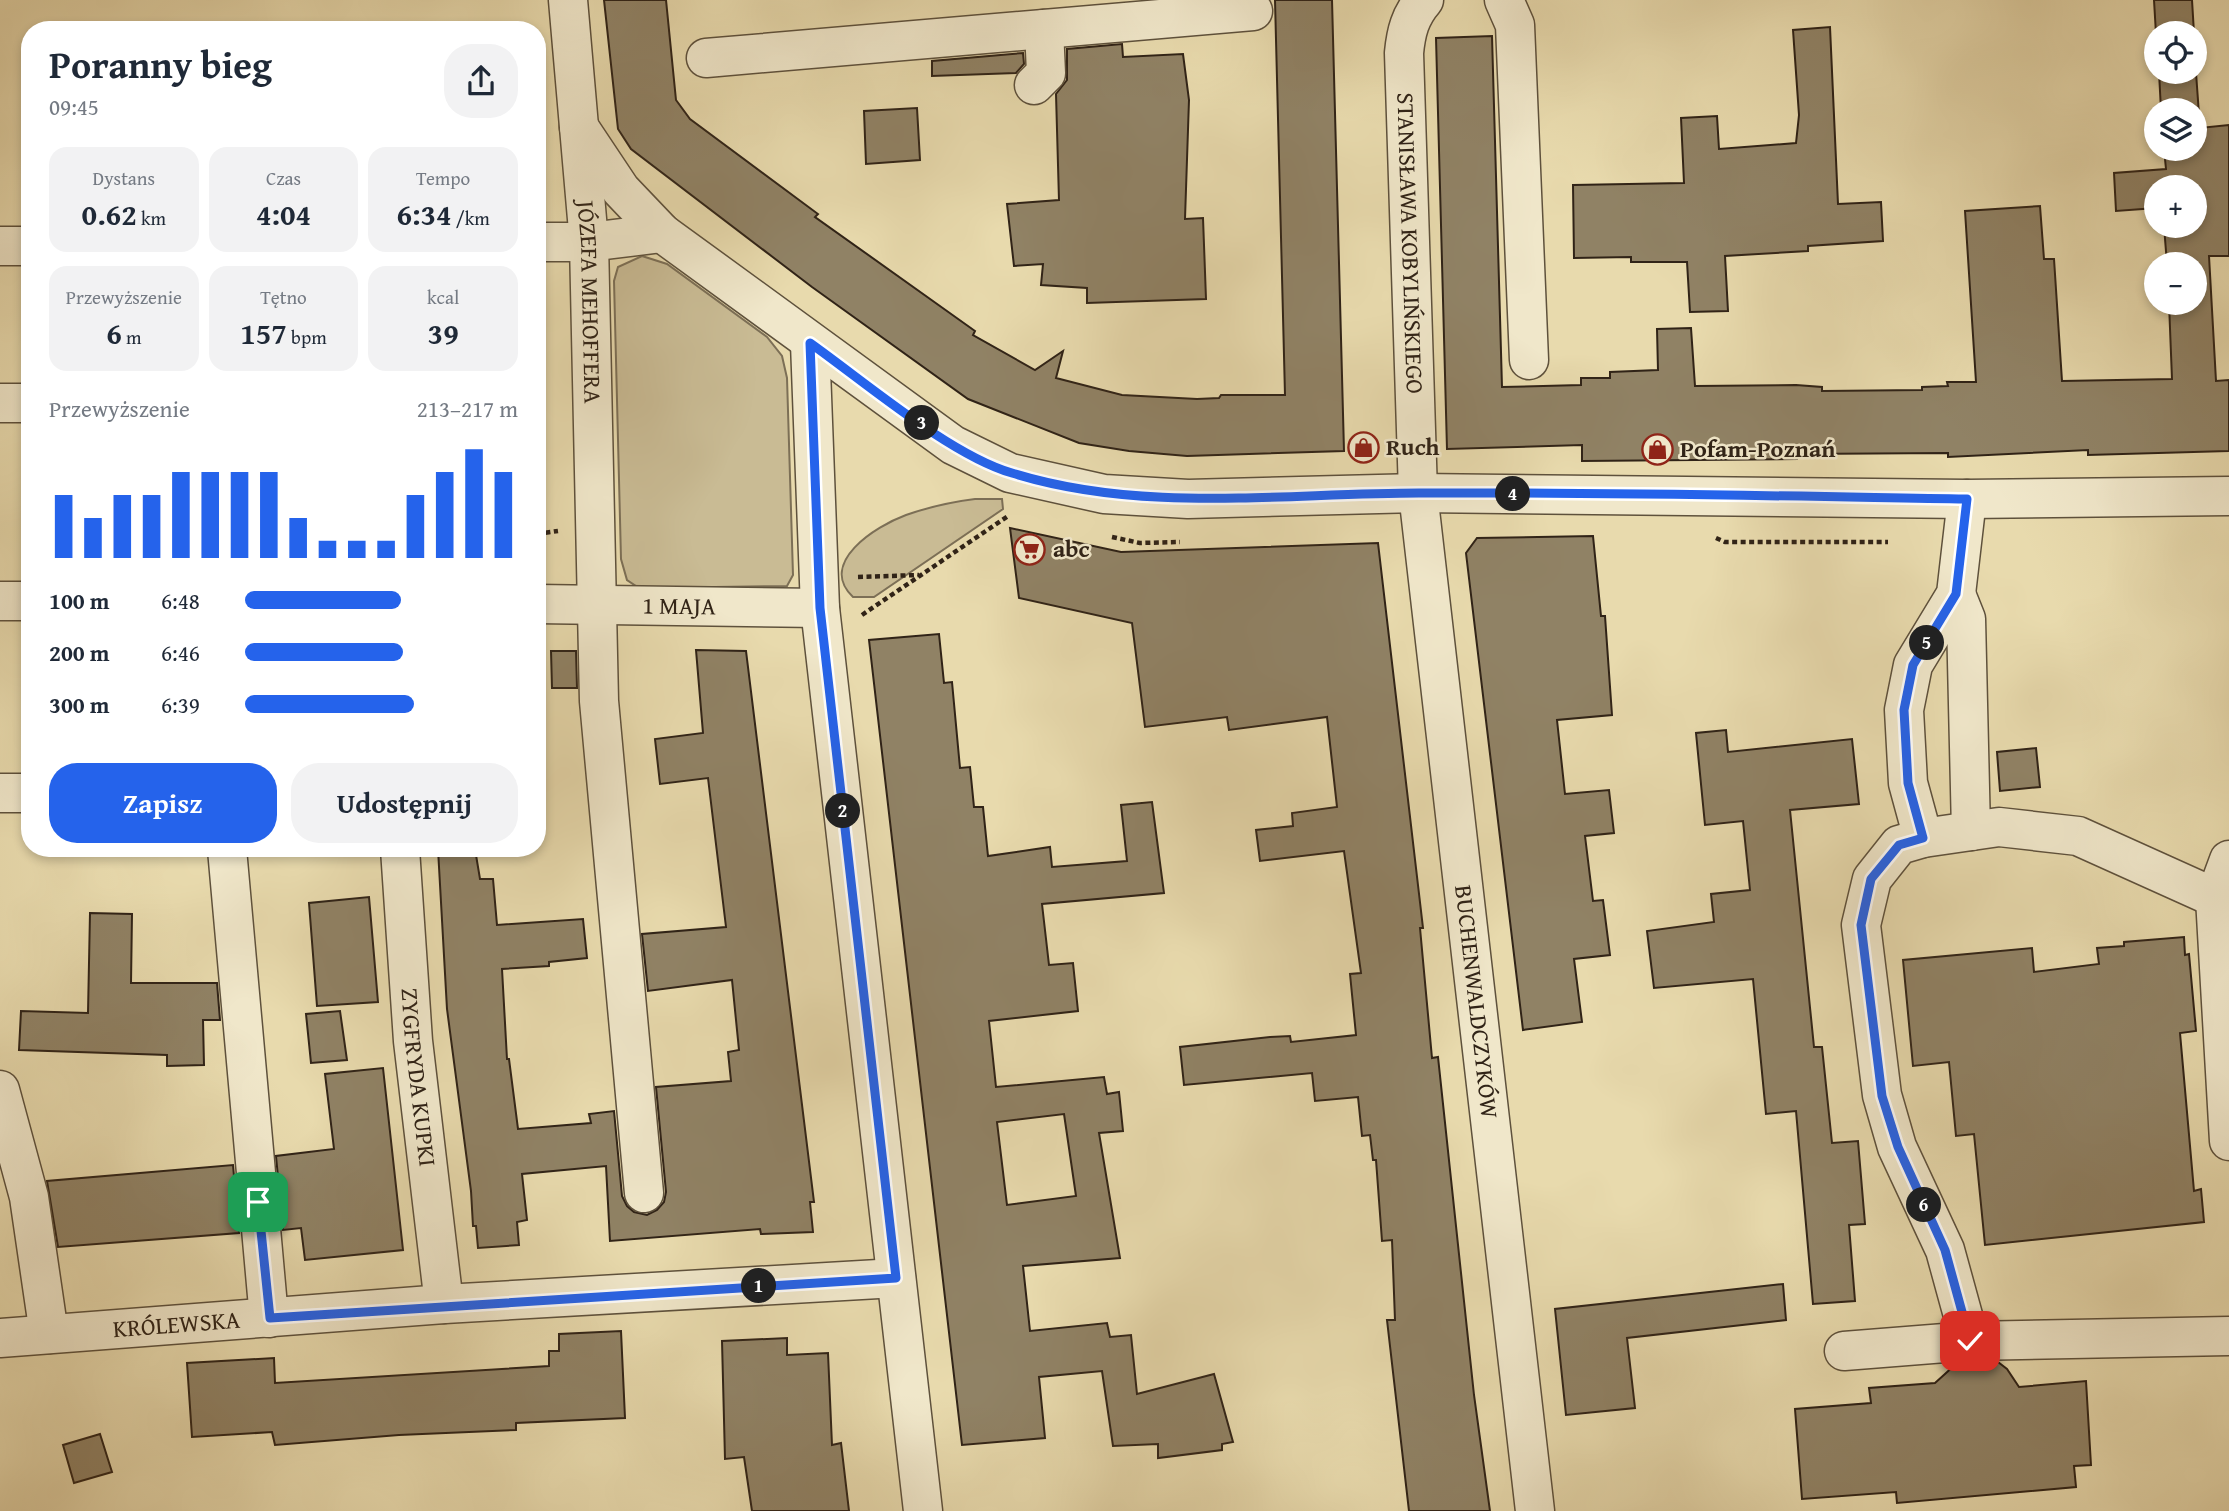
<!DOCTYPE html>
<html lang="pl">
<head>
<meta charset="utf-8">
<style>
  body { margin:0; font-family:"Gentium Book Plus",serif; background:#f2f2f3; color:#1f2937; height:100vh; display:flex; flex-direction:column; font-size:26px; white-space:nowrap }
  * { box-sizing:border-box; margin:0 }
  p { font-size:23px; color:#747a83 }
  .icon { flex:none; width:38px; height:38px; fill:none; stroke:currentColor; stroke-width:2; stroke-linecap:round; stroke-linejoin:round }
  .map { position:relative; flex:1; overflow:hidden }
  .details { position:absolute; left:21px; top:21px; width:525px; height:836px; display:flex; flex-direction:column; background:#fff; border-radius:28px; box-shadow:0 4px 10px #0003 }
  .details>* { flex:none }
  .controls { position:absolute; left:2144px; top:21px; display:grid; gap:14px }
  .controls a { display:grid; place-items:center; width:63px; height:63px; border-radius:50%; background:#fff; box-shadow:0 4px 10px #0003; font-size:35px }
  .pin { position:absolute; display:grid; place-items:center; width:60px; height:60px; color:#fff; margin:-30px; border-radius:14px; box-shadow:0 4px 10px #0006 }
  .km { position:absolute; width:35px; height:35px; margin:-18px; border-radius:50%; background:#222; color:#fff; font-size:19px; line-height:35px; text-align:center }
  .round { display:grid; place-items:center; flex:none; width:74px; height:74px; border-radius:28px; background:#f2f2f3 }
  .headline { display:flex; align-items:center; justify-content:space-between; height:119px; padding:0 28px }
  h1 { font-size:38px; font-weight:700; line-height:52px }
  .figures { display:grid; grid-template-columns:repeat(3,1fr); gap:10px; height:119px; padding:7px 28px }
  .figures div { display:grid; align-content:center; border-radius:18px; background:#f2f2f3; text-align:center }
  .figures b { font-size:30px; font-weight:700 }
  .figures small { font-size:19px; font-weight:400 }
  .figures p { font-size:19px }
  .chart { height:196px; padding:14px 28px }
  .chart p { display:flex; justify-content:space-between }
  .chart svg { width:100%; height:126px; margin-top:7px; stroke:#2563eb; stroke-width:6 }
  .primary-button { display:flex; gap:14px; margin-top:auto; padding:14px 28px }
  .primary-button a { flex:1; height:80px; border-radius:28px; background:#2563eb; color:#fff; font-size:28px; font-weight:700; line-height:80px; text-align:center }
  .primary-button a+a { background:#f2f2f3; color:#1f2937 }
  ul { padding:0 28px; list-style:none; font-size:23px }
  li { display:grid; grid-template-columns:112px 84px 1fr; align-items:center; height:52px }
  li i { height:18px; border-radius:9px; background:#2563eb }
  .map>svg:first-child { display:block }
  .green { fill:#c9bb94; stroke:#7c6f56; stroke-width:2 }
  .building { fill:#908265; stroke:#302317; stroke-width:2; fill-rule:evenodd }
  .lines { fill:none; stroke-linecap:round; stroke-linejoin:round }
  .minor-casing { stroke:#5e513c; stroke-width:41 }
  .path { stroke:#302317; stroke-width:4.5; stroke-dasharray:5 3.5; stroke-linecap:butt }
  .minor { stroke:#f0e7ca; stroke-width:38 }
  .route-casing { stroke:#fff; stroke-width:14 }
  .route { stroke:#2563eb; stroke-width:9 }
  .labels { text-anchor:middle; stroke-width:5; stroke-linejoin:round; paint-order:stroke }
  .street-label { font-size:24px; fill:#302317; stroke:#f0e7ca }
  .poi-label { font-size:24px; font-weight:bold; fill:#302317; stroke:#f0e7ca; text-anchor:start }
</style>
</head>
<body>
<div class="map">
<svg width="2229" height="1511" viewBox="0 0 2229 1511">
  <rect width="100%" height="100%" fill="#e8daad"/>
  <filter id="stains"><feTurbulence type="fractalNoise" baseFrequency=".00286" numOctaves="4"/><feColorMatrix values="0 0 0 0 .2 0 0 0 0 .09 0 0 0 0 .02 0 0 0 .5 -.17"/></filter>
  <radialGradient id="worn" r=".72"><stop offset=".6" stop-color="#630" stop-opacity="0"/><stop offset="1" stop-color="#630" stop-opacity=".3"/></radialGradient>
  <g class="green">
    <path d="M 642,256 L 667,264 L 767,337 L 782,356 L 787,378 L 793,575 L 787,586 L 649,588 L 636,586 L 627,580 L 621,559 L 614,281 L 618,267 Z"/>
    <path d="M 975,499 L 1002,499 L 1003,509 L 874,597 L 853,597 C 817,563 876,526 906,515 C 929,507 951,502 975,499 Z"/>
  </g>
  <g class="building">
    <path d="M 604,0 L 666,0 L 676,100 L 690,119 L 818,214 L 815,217 L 975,331 L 973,335 L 1035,370 L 1063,351 L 1056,378 L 1122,395 L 1197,399 L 1219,398 L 1221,395 L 1285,395 L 1275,0 L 1332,0 L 1344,451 L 1187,456 L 1129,451 L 1079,443 L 968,399 L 812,287 L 631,149 L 618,129 Z"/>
    <path d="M 2154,0 L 2192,0 L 2194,33 L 2156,34 Z"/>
    <path d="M 1830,27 L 1838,204 L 1881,202 L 1883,241 L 1808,246 L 1808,251 L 1725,256 L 1728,311 L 1690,312 L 1687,262 L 1631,262 L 1631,257 L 1574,258 L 1573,185 L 1684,183 L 1681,118 L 1717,116 L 1719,149 L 1796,143 L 1799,115 L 1793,30 Z"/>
    <path d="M 1492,36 L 1502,387 L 1581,385 L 1581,378 L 1610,378 L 1610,372 L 1658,370 L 1657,329 L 1691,328 L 1695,386 L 1796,385 L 1822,387 L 1822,391 L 1922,390 L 1922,387 L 1948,386 L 1947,382 L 1976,382 L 1965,211 L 2040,206 L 2044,259 L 2054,259 L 2062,381 L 2172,379 L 2169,303 L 2194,303 L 2194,264 L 2167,264 L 2164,226 L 2194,226 L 2194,187 L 2156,187 L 2156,208 L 2116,211 L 2114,173 L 2166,169 L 2164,149 L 2194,149 L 2194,110 L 2161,110 L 2159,72 L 2194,72 L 2194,45 L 2200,128 L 2229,125 L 2229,256 L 2209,256 L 2216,381 L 2229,380 L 2229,451 L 2088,455 L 2088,450 L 1948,457 L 1948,453 L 1797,454 L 1797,459 L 1582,461 L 1582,445 L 1447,449 L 1436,38 Z"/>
    <path d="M 1122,44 L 1123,57 L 1183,54 L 1189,100 L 1185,219 L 1203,218 L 1206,299 L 1087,303 L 1087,288 L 1041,285 L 1043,264 L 1014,266 L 1007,204 L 1059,200 L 1056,94 L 1067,80 L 1067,49 Z"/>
    <path d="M 1023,53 L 1024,64 L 1016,73 L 932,76 L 932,61 Z"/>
    <path d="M 917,108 L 920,160 L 866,164 L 864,111 Z"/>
    <path d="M 1010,528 L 1121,552 L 1378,543 L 1423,928 L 1420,928 L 1432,1058 L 1438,1057 L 1474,1395 L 1490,1511 L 1409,1511 L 1387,1320 L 1395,1320 L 1392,1240 L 1382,1241 L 1376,1160 L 1373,1160 L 1370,1135 L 1362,1136 L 1358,1097 L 1315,1101 L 1312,1073 L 1184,1085 L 1180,1047 L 1270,1037 L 1290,1036 L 1291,1042 L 1356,1035 L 1350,974 L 1361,973 L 1344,851 L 1260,861 L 1256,830 L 1293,826 L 1292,813 L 1337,807 L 1327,717 L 1229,730 L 1227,717 L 1145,727 L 1132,623 L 1019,598 Z"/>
    <path d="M 1593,536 L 1601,616 L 1605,616 L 1612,715 L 1557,720 L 1565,794 L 1609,790 L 1614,833 L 1585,836 L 1593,901 L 1603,900 L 1610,955 L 1574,959 L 1582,1022 L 1523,1030 L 1466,553 L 1477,538 Z"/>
    <path d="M 939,634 L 944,683 L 952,682 L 960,768 L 970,767 L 974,807 L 983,807 L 988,856 L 1050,847 L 1052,867 L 1127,861 L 1121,805 L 1152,802 L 1164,893 L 1042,904 L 1049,965 L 1073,963 L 1078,1011 L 989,1021 L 996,1087 L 1104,1077 L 1107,1094 L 1119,1092 L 1123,1131 L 1099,1133 L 1120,1258 L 1023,1266 L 1030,1331 L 1107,1323 L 1110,1337 L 1131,1335 L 1137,1394 L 1214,1374 L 1233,1442 L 1222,1444 L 1222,1450 L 1158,1458 L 1158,1444 L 1113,1446 L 1102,1371 L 1039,1377 L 1045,1438 L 962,1445 L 869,640 ZM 1064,1114 L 1076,1196 L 1007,1205 L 997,1122 Z"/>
    <path d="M 696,650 L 746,651 L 814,1202 L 810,1202 L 813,1232 L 761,1234 L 760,1229 L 610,1241 L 606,1166 L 522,1174 L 527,1220 L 517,1222 L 519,1245 L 478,1248 L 476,1226 L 473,1226 L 471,1191 L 447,1009 L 438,849 L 475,849 L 480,879 L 493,879 L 497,925 L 583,919 L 587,958 L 549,962 L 549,966 L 502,969 L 507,1059 L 509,1059 L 518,1129 L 591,1123 L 589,1114 L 614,1111 L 622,1196 L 627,1206 L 634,1212 L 647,1215 L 657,1210 L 664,1202 L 666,1192 L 656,1087 L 731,1081 L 728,1052 L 739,1050 L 732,980 L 648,991 L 642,934 L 726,927 L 708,778 L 660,784 L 655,739 L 703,733 Z"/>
    <path d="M 551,651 L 576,651 L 577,688 L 552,688 Z"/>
    <path d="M 1726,730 L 1728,752 L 1852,739 L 1859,804 L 1790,810 L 1814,1047 L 1822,1047 L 1832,1143 L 1858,1141 L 1865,1224 L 1849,1225 L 1855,1301 L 1813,1304 L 1796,1111 L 1766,1114 L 1753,979 L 1654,988 L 1647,931 L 1714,922 L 1711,894 L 1750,890 L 1743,821 L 1705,825 L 1696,733 Z"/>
    <path d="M 2036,748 L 2040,787 L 2000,791 L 1997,752 Z"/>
    <path d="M 369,897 L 378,1002 L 317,1006 L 309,903 Z"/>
    <path d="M 90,913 L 132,914 L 131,983 L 217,983 L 220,1020 L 203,1020 L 204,1065 L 167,1066 L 167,1055 L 19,1050 L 21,1011 L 88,1013 Z"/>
    <path d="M 2184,937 L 2185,955 L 2189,954 L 2196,1031 L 2180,1033 L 2194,1191 L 2201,1189 L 2204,1222 L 1985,1245 L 1974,1134 L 1956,1136 L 1949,1062 L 1913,1066 L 1903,960 L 2032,948 L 2034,972 L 2099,964 L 2097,948 L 2124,946 L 2124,942 Z"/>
    <path d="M 340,1011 L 347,1060 L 311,1063 L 306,1014 Z"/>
    <path d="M 383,1068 L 403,1250 L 305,1260 L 301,1228 L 283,1230 L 276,1156 L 334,1149 L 325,1074 Z"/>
    <path d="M 233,1165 L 239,1233 L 58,1247 L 47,1181 Z"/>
    <path d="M 1783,1284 L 1786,1320 L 1627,1338 L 1635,1408 L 1566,1415 L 1555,1309 Z"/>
    <path d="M 621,1331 L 625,1418 L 516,1423 L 516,1430 L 399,1435 L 275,1445 L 272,1432 L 192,1437 L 187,1363 L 274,1358 L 275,1383 L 549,1366 L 549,1351 L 559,1351 L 559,1334 Z"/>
    <path d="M 787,1338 L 787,1355 L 828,1353 L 832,1445 L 841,1443 L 849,1511 L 752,1511 L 744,1457 L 725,1459 L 722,1341 Z"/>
    <path d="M 1998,1362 L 2007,1369 L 2019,1387 L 2086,1381 L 2091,1465 L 2074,1466 L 2076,1487 L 1897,1503 L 1896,1492 L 1802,1499 L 1795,1409 L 1871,1403 L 1869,1388 L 1935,1383 L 1956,1364 Z"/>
    <path d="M 100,1434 L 112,1472 L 74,1483 L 63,1445 Z"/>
  </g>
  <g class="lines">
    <defs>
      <g id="minor">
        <path id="s1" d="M 568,0 L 589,242 L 599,701 L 644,1193"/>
        <path id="s2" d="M 1424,0 C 1410,16 1406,32 1404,53 L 1418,493 L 1535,1511"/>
        <path d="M 1504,0 L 1515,25 L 1529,360"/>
        <path d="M 706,58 L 1253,11"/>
        <path d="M 1034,85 L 1046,73 L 1044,29"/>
        <path d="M 579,127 L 621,190 L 662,233 L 953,445 L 1010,473 L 1104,494 L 1188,499 L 1418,493 L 1967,499 L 2229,496"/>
        <path d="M 537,242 L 589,242 L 662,233"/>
        <path d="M 0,246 L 30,246"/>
        <path d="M 810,343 L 820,608 L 923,1511"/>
        <path d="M 0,403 L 30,403"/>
        <path d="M 1956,594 L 1966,619 L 1971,831"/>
        <path d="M 0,601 L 30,601"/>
        <path id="s3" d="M 537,604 L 820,608"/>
        <path d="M 0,793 L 30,793"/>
        <path d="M 1923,838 L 1908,783 L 1904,710 L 1913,665 L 1956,594 L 1967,499"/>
        <path d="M 227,849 L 269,1318"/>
        <path id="s4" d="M 400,849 L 413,1041 L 444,1304"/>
        <path d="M 2229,860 L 2215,898 L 2229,1141"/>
        <path d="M 0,1090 L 29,1197 L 49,1334"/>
        <path id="s5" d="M 0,1338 L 444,1304 L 896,1278"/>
        <path d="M 1970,1341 L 1945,1250 L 1897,1147 L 1882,1095 L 1861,925 L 1872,879 L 1899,845 L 1923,838 L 1999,827 L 2078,836 L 2229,904"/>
        <path d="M 1844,1351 L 1970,1341 L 2229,1336"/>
      </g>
    </defs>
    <use href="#minor" class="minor-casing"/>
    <g class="path">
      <path d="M 537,534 L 558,531"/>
      <path d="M 1112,537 L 1140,543 L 1180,542"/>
      <path d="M 1716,538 L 1725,542 L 1888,542"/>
      <path d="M 858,577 L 919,575"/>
      <path d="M 862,615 L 1008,516"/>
    </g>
    <use href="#minor" class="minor"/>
  </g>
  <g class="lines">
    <defs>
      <path id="route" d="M 258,1202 L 270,1318 L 896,1278 L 820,608 L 810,343 C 865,382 950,455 1012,473 C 1144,514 1283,493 1419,493 C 1602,492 1784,496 1967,499 L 1956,594 L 1913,665 L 1904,710 L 1908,783 L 1923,838 L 1899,845 L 1871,879 L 1861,925 L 1882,1096 L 1898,1147 L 1945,1250 L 1970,1341"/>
    </defs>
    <use href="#route" class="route-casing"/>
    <use href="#route" class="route"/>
  </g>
  <defs>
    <symbol id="shop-ring" viewBox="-11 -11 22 22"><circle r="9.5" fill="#f0e7ca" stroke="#8f2418" stroke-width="1.5"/><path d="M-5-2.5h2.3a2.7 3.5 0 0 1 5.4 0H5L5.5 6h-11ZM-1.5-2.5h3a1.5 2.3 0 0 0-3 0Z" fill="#8f2418"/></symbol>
    <symbol id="supermarket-ring" viewBox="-11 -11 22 22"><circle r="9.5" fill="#f0e7ca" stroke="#8f2418" stroke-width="1.5"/><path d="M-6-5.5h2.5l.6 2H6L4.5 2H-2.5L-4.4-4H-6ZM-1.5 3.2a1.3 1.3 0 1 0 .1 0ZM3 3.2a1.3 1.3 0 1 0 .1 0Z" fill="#8f2418"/></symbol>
  </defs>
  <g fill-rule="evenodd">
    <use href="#shop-ring" x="1346" y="430" width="35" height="35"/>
    <use href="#shop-ring" x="1640" y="432" width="35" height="35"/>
    <use href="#supermarket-ring" x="1012" y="532" width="35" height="35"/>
  </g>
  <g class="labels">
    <g class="street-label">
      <text dy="8" stroke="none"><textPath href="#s2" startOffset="248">STANISŁAWA KOBYLIŃSKIEGO</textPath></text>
      <text dy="8" stroke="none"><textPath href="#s1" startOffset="303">JÓZEFA MEHOFFERA</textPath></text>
      <text dy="8" stroke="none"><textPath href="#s3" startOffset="142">1 MAJA</textPath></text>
      <text dy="8" stroke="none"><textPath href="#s2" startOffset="1010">BUCHENWALDCZYKÓW</textPath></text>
      <text dy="8" stroke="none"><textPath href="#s4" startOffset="229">ZYGFRYDA KUPKI</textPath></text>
      <text dy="8" stroke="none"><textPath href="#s5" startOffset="177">KRÓLEWSKA</textPath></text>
    </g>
    <g class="poi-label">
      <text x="1386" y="455">Ruch</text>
      <text x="1680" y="457">Pofam-Poznań</text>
      <text x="1053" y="557">abc</text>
    </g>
  </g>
  <rect width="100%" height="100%" filter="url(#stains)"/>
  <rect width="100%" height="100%" fill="url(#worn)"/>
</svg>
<div class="controls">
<a><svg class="icon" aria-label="locate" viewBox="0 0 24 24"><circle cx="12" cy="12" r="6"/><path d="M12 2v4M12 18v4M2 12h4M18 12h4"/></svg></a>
<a><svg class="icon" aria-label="layers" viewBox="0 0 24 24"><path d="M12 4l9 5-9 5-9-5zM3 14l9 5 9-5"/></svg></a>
<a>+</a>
<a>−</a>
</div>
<div class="pin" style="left:258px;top:1202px;background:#1e9e55"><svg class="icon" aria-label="arrive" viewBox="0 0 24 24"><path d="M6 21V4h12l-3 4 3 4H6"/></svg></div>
<div class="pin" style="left:1970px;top:1341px;background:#d93025"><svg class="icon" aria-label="check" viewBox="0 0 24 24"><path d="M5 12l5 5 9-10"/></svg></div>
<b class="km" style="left:759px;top:1286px">1</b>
<b class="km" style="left:843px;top:811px">2</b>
<b class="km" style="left:922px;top:423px">3</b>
<b class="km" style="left:1513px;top:494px">4</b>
<b class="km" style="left:1927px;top:643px">5</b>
<b class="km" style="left:1924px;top:1205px">6</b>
<section class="details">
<div class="headline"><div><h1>Poranny bieg</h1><p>09:45</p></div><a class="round"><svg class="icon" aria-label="share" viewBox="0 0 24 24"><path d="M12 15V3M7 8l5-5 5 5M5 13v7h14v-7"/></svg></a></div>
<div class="figures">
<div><p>Dystans</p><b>0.62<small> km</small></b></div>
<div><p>Czas</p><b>4:04</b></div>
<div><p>Tempo</p><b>6:34<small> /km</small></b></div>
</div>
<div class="figures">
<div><p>Przewyższenie</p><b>6<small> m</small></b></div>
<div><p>Tętno</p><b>157<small> bpm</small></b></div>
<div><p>kcal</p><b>39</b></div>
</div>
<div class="chart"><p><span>Przewyższenie</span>213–217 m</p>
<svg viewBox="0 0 160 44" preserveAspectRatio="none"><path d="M5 44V22M15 44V30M25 44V22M35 44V22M45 44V14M55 44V14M65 44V14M75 44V14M85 44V30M95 44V38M105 44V38M115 44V38M125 44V22M135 44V14M145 44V6M155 44V14"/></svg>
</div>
<ul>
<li><b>100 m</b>6:48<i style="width:57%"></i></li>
<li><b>200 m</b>6:46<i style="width:58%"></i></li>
<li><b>300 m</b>6:39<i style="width:62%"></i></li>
</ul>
<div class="primary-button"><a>Zapisz</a><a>Udostępnij</a></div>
</section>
</div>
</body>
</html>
